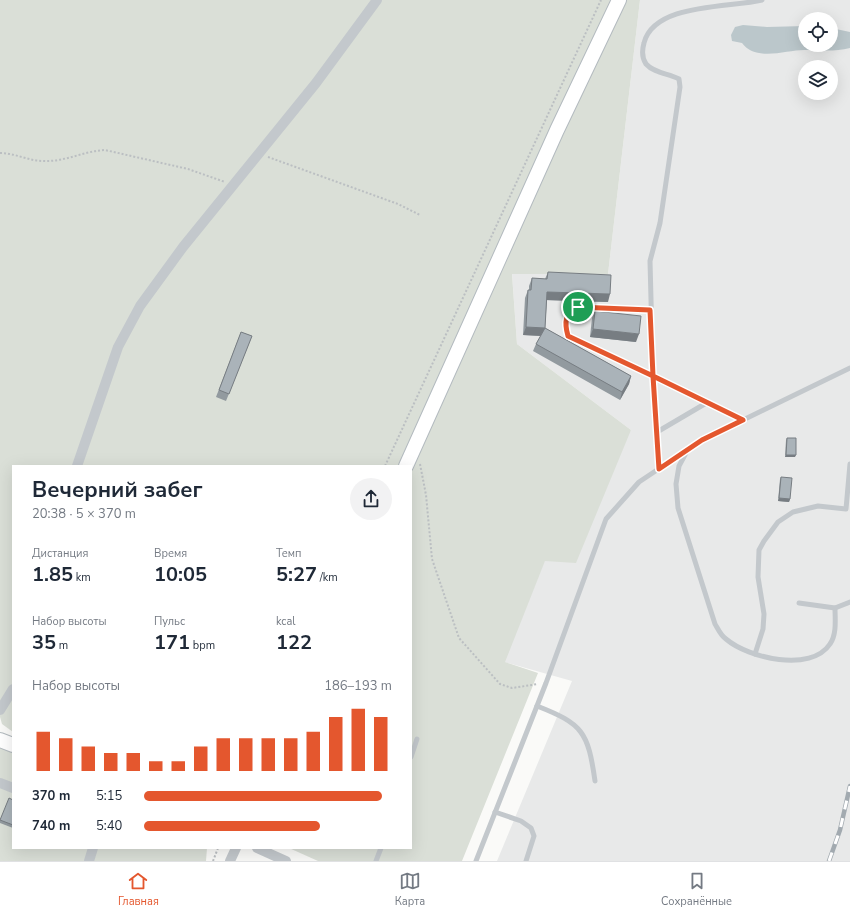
<!DOCTYPE html>
<html lang="ru">
<head>
<meta charset="utf-8">
<style>
  body { margin:0; font-family:"Nunito Sans",sans-serif; background:#f2f2f3; color:#1f2937; height:100vh; display:flex; flex-direction:column; font-size:15px; white-space:nowrap }
  * { box-sizing:border-box; margin:0 }
  p { font-size:13px; color:#747a83 }
  .icon { flex:none; width:22px; height:22px; fill:none; stroke:currentColor; stroke-width:2; stroke-linecap:round; stroke-linejoin:round }
  .map { position:relative; flex:1; overflow:hidden }
  .sheet { position:absolute; left:12px; top:465px; width:400px; height:384px; display:flex; flex-direction:column; background:#fff; border-radius:0px; box-shadow:0 4px 16px #0002 }
  .sheet>* { flex:none }
  .tools { position:absolute; left:798px; top:12px; display:grid; gap:8px }
  .tools a { display:grid; place-items:center; width:40px; height:40px; border-radius:50%; background:#fff; box-shadow:0 4px 16px #0002; font-size:20px }
  .pin { position:absolute; display:grid; place-items:center; width:34px; height:34px; color:#fff; margin:-17px; border:2px solid #fff; border-radius:50%; box-shadow:0 1px 4px #0007 }
  .round { display:grid; place-items:center; flex:none; width:42px; height:42px; border-radius:21px; background:#f2f2f3 }
  .overview { display:flex; align-items:center; justify-content:space-between; height:68px; padding:0 20px }
  h1 { font-size:22px; font-weight:700; line-height:30px }
  .stats { display:grid; grid-template-columns:repeat(3,1fr); gap:6px; height:68px; padding:4px 20px }
  .stats div { display:grid; align-content:center }
  .stats b { font-size:20px; font-weight:700 }
  .stats small { font-size:11px; font-weight:400 }
  .stats p { font-size:11px }
  .chart { height:112px; padding:8px 20px }
  .chart p { display:flex; justify-content:space-between }
  .chart svg { width:100%; height:72px; margin-top:4px; stroke:#e4572e; stroke-width:6 }
  ul { padding:0 20px; list-style:none; font-size:13px }
  li { display:grid; grid-template-columns:64px 48px 1fr; align-items:center; height:30px }
  li i { height:10px; border-radius:5px; background:#e4572e }
  .menu { display:flex; justify-content:space-around; align-items:center; height:56px; border-top:1px solid #e0e1e3; background:#fff; font-size:11px; color:#747a83 }
  .menu a { display:grid; justify-items:center; gap:2px }
  .menu .on { color:#e4572e }
  .map>svg:first-child { display:block }
  .built { fill:#e8e9e9; fill-rule:evenodd }
  .green { fill:#dadfd7 }
  .water { fill:#bbc7cb }
  .lines { fill:none; stroke-linecap:round; stroke-linejoin:round }
  .secondary-casing { stroke:#b3babf; stroke-width:16 }
  .path { stroke:#bbbfc2; stroke-width:2; stroke-dasharray:2 2; stroke-linecap:butt }
  .lane { stroke:#c3c8cc; stroke-width:5 }
  .street { stroke:#c3c8cc; stroke-width:10 }
  .secondary { stroke:#fff; stroke-width:14 }
  .rail-casing { stroke:#a2aab0; stroke-width:4.5 }
  .rail { stroke:#fff; stroke-width:3; stroke-dasharray:9; stroke-linecap:butt }
  .wall { fill:#929a9f }
  .shaded-wall { fill:#777d82 }
  .building { fill:#aab3b9; stroke:#777d82 }
  .route-casing { stroke:#fff; stroke-width:8 }
  .route { stroke:#e4572e; stroke-width:5 }
</style>
</head>
<body>
<div class="map">
<svg width="850" height="861" viewBox="0 0 850 861">
  <rect width="100%" height="100%" fill="#fafaf8"/>
  <path class="built" d="M 640,0 L 850,0 L 850,861 L 497,861 L 572,681 L 504,662 L 545,560 L 631,430 L 517,344 L 512,273 L 608,274 ZM 805,19 L 831,19 L 831,45 L 805,45 ZM 805,67 L 831,67 L 831,93 L 805,93 Z"/>
  <g class="green">
    <path d="M 0,0 L 640,0 L 608,274 L 512,274 L 517,344 L 631,430 L 576,563 L 545,561 L 505,662 L 538,673 L 462,861 L 318,861 L 289,848 L 411,848 L 411,466 L 13,466 L 13,732 L 2,724 L 0,717 Z"/>
    <path d="M 0,747 L 13,752 L 13,848 L 207,848 L 206,861 L 0,861 Z"/>
  </g>
  <path class="water" d="M 743,25 L 767,27 L 805,26 L 805,45 L 831,45 L 831,28 L 850,32 L 850,48 C 834,52 820,50 804,50 C 786,50 756,62 742,43 L 732,41 L 731,35 L 735,27 Z"/>
  <g class="lines">
    <defs>
      <g id="secondary">
        <path d="M 406,466 L 557,130 L 619,0"/>
        <path d="M 0,740 L 13,745"/>
      </g>
    </defs>
    <use href="#secondary" class="secondary-casing"/>
    <g class="path">
      <path d="M 0,153 C 15,153 29,161 43,161 C 65,162 84,151 105,150 L 188,169 L 225,182"/>
      <path d="M 268,157 L 398,204 L 420,215"/>
      <path d="M 420,464 L 426,495 L 432,559 L 459,638 L 500,684 L 512,688 L 538,684"/>
      <path d="M 385,466 L 601,0"/>
      <path d="M 213,861 L 218,848"/>
    </g>
    <g class="lane">
      <path d="M 650,310 L 578,307 C 565,313 564,322 568,336 L 653,376 L 659,469"/>
      <path d="M 743,420 L 653,376 L 650,261 L 660,223 L 680,87 L 679,79 C 669,73 655,74 646,64 C 642,58 642,50 644,43 C 654,3 729,8 762,0"/>
      <path d="M 657,432 L 708,402"/>
      <path d="M 687,451 L 679,466 L 676,484 L 678,508 L 715,624 C 718,629 721,636 726,639 C 748,658 811,673 830,644 C 837,634 835,619 835,608"/>
      <path d="M 799,603 L 835,608 L 850,602"/>
      <path d="M 755,654 L 763,629 L 764,614 L 758,577 L 759,550 L 764,541 L 778,522 L 793,512 L 818,506 L 846,509 L 850,464"/>
      <path d="M 537,706 C 583,724 588,732 595,781"/>
      <path d="M 411,757 L 417,739"/>
      <path d="M 495,812 L 521,821 L 531,828 L 534,836 L 526,861"/>
      <path d="M 376,861 L 381,848"/>
      <path d="M 476,861 L 546,683 L 606,519 L 639,482 L 702,440 L 850,368"/>
    </g>
    <g class="street">
      <path d="M 77,466 L 118,347 L 140,306 L 183,247 L 316,83 L 377,0"/>
      <path d="M 0,710 L 13,689"/>
      <path d="M 0,783 L 13,788"/>
      <path d="M 257,848 L 286,861"/>
      <path d="M 89,861 L 93,848"/>
      <path d="M 230,861 L 236,848"/>
    </g>
    <use href="#secondary" class="secondary"/>
    <defs>
      <path id="rail" d="M 829,861 L 840,830 L 850,786"/>
    </defs>
    <use href="#rail" class="rail-casing"/>
    <use href="#rail" class="rail"/>
  </g>
  <g class="wall">
    <path d="M 548,272 L 608,302 L 547,300 L 545,328 L 631,376 L 629,384 L 620,400 L 533,351 L 536,344 L 541,336 L 523,335 L 525,298 L 528,290 L 529,290 L 529,286 L 532,278 L 545,279 Z"/>
    <path d="M 595,311 L 636,342 L 590,337 L 592,318 Z"/>
    <path d="M 241,332 L 252,336 L 226,401 L 216,397 Z"/>
    <path d="M 787,438 L 795,457 L 785,457 L 786,440 Z"/>
    <path d="M 781,477 L 790,499 L 789,502 L 778,501 L 780,479 Z"/>
    <path d="M 13,800 L 13,828 L 0,823 L 0,820 Z"/>
  </g>
  <g class="shaded-wall">
    <path d="M 547,292 L 610,294 L 608,302 L 544,300 Z"/>
    <path d="M 526,327 L 545,328 L 543,336 L 523,335 Z"/>
    <path d="M 593,329 L 639,334 L 636,342 L 590,337 Z"/>
    <path d="M 631,376 L 629,384 L 620,400 L 622,392 Z"/>
    <path d="M 786,455 L 796,455 L 795,457 L 785,457 Z"/>
    <path d="M 779,498 L 790,499 L 789,502 L 778,501 Z"/>
  </g>
  <g class="building">
    <path d="M 548,272 L 611,275 L 610,294 L 547,292 L 545,328 L 526,327 L 528,290 L 531,290 L 532,278 L 547,279 Z"/>
    <path d="M 595,311 L 641,316 L 639,334 L 593,329 Z"/>
    <path d="M 545,328 L 631,376 L 622,392 L 536,344 Z"/>
    <path d="M 241,332 L 252,336 L 229,394 L 219,390 Z"/>
    <path d="M 787,438 L 796,438 L 796,455 L 786,455 Z"/>
    <path d="M 781,477 L 792,478 L 790,499 L 779,498 Z"/>
    <path d="M 9,798 L 13,800 L 13,825 L 0,820 Z"/>
  </g>
  <g class="lines">
    <defs>
      <path id="route" d="M 578,307 C 565,313 564,322 568,336 L 653,376 L 659,469 L 702,440 L 743,420 L 653,376 L 650,310 L 578,307"/>
    </defs>
    <use href="#route" class="route-casing"/>
    <use href="#route" class="route"/>
  </g>
</svg>
<div class="tools">
<a><svg class="icon" aria-label="locate" viewBox="0 0 24 24"><circle cx="12" cy="12" r="6"/><path d="M12 2v4M12 18v4M2 12h4M18 12h4"/></svg></a>
<a><svg class="icon" aria-label="layers" viewBox="0 0 24 24"><path d="M12 4l9 5-9 5-9-5zM3 14l9 5 9-5"/></svg></a>
</div>
<div class="pin" style="left:578px;top:307px;background:#1e9e55"><svg class="icon" aria-label="arrive" viewBox="0 0 24 24"><path d="M6 21V4h12l-3 4 3 4H6"/></svg></div>
<section class="sheet">
<div class="overview"><div><h1>Вечерний забег</h1><p>20:38 · 5 × 370 m</p></div><a class="round"><svg class="icon" aria-label="share" viewBox="0 0 24 24"><path d="M12 15V3M7 8l5-5 5 5M5 13v7h14v-7"/></svg></a></div>
<div class="stats">
<div><p>Дистанция</p><b>1.85<small> km</small></b></div>
<div><p>Время</p><b>10:05</b></div>
<div><p>Темп</p><b>5:27<small> /km</small></b></div>
</div>
<div class="stats">
<div><p>Набор высоты</p><b>35<small> m</small></b></div>
<div><p>Пульс</p><b>171<small> bpm</small></b></div>
<div><p>kcal</p><b>122</b></div>
</div>
<div class="chart"><p><span>Набор высоты</span>186–193 m</p>
<svg viewBox="0 0 160 44" preserveAspectRatio="none"><path d="M5 44V20M15 44V24M25 44V29M35 44V33M45 44V33M55 44V38M65 44V38M75 44V29M85 44V24M95 44V24M105 44V24M115 44V24M125 44V20M135 44V11M145 44V6M155 44V11"/></svg>
</div>
<ul>
<li><b>370 m</b>5:15<i style="width:96%"></i></li>
<li><b>740 m</b>5:40<i style="width:71%"></i></li>
</ul>
</section>
</div>
<nav class="menu">
<a class="on"><svg class="icon" aria-label="home" viewBox="0 0 24 24"><path d="M3 11l9-7 9 7M6 9v11h12V9"/></svg>Главная</a>
<a><svg class="icon" aria-label="map" viewBox="0 0 24 24"><path d="M3 6l6-2 6 2 6-2v14l-6 2-6-2-6 2zM9 4v14M15 6v14"/></svg>Карта</a>
<a><svg class="icon" aria-label="saved" viewBox="0 0 24 24"><path d="M7 4h10v16l-5-4-5 4z"/></svg>Сохранённые</a>
</nav>
</body>
</html>
